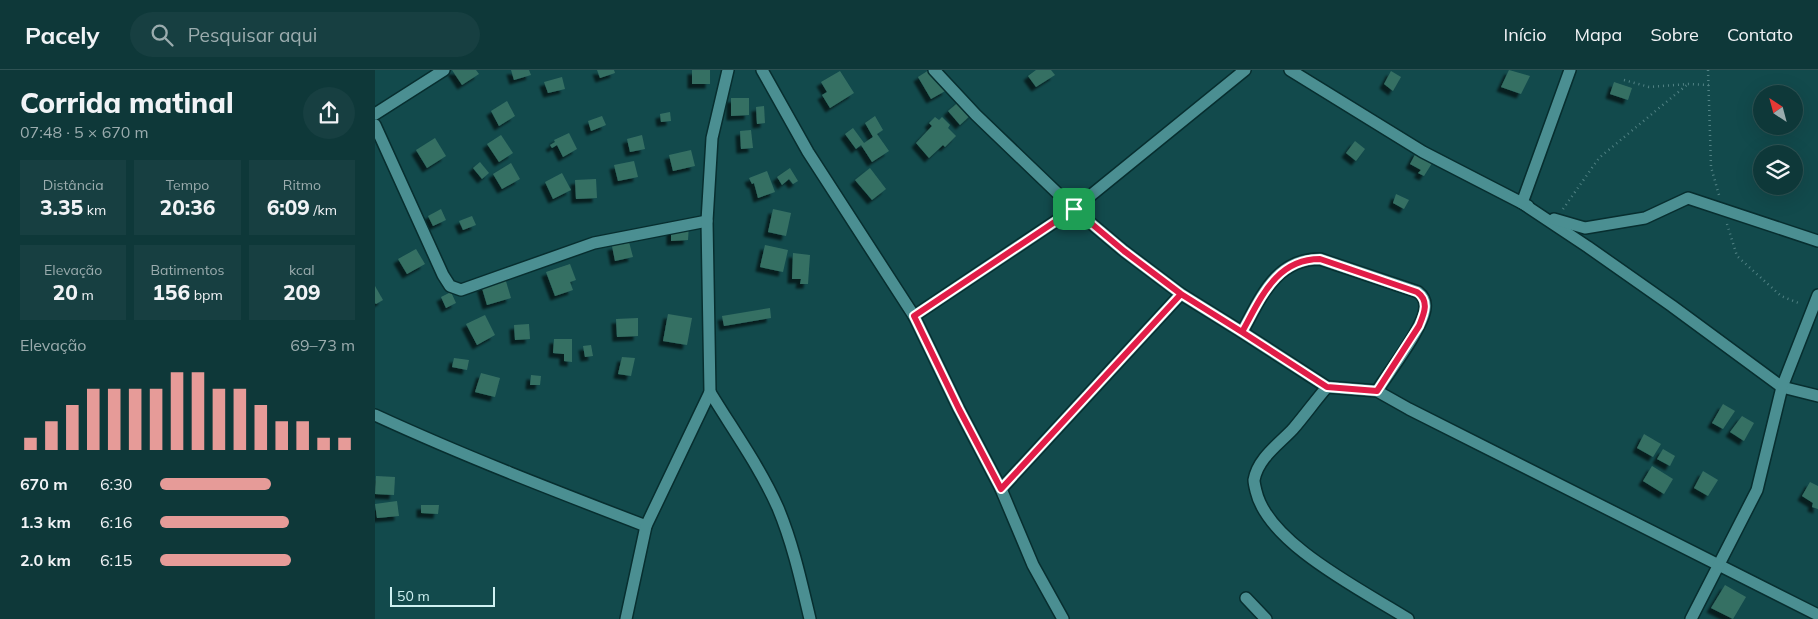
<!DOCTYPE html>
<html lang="pt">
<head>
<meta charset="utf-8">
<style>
  body { margin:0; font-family:Mulish,sans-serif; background:#173f41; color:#f1f3f6; height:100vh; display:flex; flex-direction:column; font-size:19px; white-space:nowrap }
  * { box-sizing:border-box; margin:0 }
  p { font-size:16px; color:#9bacae }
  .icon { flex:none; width:28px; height:28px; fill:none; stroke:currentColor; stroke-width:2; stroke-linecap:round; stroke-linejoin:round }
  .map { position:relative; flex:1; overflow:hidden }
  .drawer { display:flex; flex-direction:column; background:#0e3839; width:375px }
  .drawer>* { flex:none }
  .needle { width:32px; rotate:324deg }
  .controls { position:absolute; left:1378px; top:15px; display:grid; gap:10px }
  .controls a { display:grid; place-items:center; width:50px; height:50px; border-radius:50%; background:#0e3839; box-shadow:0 5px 20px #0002,0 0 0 1px #2e5253; font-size:25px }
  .scale { position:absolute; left:15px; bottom:12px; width:105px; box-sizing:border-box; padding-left:5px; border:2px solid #cff1f2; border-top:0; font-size:14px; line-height:18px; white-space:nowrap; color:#cff1f2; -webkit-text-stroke:4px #124a4c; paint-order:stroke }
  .pin { position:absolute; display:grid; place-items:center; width:42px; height:42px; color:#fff; margin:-21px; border-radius:10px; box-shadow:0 2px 8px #0006 }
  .round { display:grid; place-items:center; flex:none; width:52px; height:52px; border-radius:26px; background:#173f41 }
  .headline { display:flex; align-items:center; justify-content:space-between; height:85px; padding:0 20px }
  h1 { font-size:28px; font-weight:800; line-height:38px }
  .stats { display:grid; grid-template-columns:repeat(3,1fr); gap:8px; height:85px; padding:5px 20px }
  .stats div { display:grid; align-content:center; border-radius:0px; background:#173f41; text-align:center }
  .stats b { font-size:21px; font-weight:800 }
  .stats small { font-size:14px; font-weight:400 }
  .stats p { font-size:14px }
  .chart { height:140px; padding:10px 20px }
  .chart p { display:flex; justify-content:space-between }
  .chart svg { width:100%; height:90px; margin-top:5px; stroke:#e69b98; stroke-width:6 }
  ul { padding:0 20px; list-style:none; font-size:16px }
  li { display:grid; grid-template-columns:80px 60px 1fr; align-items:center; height:38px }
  li i { height:12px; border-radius:6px; background:#e69b98 }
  header { display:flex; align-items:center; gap:30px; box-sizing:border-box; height:70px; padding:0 25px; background:#0e3839; border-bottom:1px solid #2e5253 }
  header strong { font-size:24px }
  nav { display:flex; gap:28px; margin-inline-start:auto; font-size:18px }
  .search { width:350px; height:45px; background:#173f41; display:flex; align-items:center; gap:12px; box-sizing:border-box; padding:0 18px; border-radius:28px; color:#9bacae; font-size:19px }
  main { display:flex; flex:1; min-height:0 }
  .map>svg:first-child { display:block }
  .building { fill:#367064; filter:url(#shadow) }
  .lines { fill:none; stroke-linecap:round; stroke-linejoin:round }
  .minor-casing { stroke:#072e2f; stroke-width:14 }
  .path { stroke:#518284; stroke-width:2.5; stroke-dasharray:1 4; stroke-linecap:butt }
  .minor { stroke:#4b8f92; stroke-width:11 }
  .route-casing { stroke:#fff; stroke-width:10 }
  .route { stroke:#e11d48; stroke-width:6 }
</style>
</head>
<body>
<header>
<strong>Pacely</strong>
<div class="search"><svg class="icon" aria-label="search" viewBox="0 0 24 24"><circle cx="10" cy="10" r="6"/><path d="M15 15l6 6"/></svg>Pesquisar aqui</div>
<nav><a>Início</a><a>Mapa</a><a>Sobre</a><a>Contato</a></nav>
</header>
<main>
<section class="drawer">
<div class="headline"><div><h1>Corrida matinal</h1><p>07:48 · 5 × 670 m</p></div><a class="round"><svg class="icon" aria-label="share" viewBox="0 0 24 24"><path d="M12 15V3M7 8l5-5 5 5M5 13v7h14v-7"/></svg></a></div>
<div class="stats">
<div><p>Distância</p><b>3.35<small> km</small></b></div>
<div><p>Tempo</p><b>20:36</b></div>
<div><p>Ritmo</p><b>6:09<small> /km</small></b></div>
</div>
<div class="stats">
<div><p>Elevação</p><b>20<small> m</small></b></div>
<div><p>Batimentos</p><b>156<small> bpm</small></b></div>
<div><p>kcal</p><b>209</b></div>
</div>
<div class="chart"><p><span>Elevação</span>69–73 m</p>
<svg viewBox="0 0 160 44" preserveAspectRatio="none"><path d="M5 44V38M15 44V30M25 44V22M35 44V14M45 44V14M55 44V14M65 44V14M75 44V6M85 44V6M95 44V14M105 44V14M115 44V22M125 44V30M135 44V30M145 44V38M155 44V38"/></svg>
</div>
<ul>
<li><b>670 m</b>6:30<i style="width:57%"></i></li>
<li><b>1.3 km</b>6:16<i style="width:66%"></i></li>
<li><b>2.0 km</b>6:15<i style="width:67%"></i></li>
</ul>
</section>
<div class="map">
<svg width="1443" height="549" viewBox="0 0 1443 549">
  <defs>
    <filter id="shadow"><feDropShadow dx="-4.5" dy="4.5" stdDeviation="1" flood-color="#0009"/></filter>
  </defs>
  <rect width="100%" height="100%" fill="#124a4c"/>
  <g class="building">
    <path d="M 77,0 L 101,0 L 104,4 L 87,15 Z"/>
    <path d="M 136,0 L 154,0 L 156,5 L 139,10 Z"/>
    <path d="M 222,0 L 239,0 L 240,3 L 225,8 Z"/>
    <rect x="317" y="0" width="18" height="14"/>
    <path d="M 554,0 L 572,20 L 556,29 L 543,7 Z"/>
    <path d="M 661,0 L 676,0 L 680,5 L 661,17 L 653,6 Z"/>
    <path d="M 1134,0 L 1155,6 L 1146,24 L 1126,17 Z"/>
    <path d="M 465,1 L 479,23 L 455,38 L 447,25 L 452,22 L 446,12 Z"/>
    <path d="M 1016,1 L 1026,7 L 1018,21 L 1009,14 Z"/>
    <path d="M 187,7 L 190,19 L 173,23 L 169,12 Z"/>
    <path d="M 1239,12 L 1257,18 L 1253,30 L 1235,24 Z"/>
    <path d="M 356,28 L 374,28 L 374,45 L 356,46 Z"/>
    <path d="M 586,30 L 598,43 L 585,55 L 573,41 Z"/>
    <path d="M 132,31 L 140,46 L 124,56 L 116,41 Z"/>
    <path d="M 389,36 L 390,53 L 382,54 L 381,37 Z"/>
    <path d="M 295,42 L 296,51 L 286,52 L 285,44 Z"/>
    <path d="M 227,46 L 231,55 L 216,61 L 213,51 Z"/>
    <path d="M 500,46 L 508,60 L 502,64 L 514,81 L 497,92 L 486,75 L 481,79 L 470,64 L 478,58 L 489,73 L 498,67 L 490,53 Z"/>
    <path d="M 560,47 L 564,50 L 567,47 L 575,55 L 573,58 L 581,66 L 570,77 L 568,75 L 554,88 L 541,73 L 557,56 L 554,53 Z"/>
    <path d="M 376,60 L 378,78 L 366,79 L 365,61 Z"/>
    <path d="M 194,63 L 202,79 L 188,87 L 182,75 L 177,78 L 175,75 L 180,72 L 179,70 Z"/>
    <path d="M 126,65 L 138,83 L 124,92 L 112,74 Z"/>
    <path d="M 267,65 L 270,79 L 255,82 L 252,69 Z"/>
    <path d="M 60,68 L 71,86 L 52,98 L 41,80 Z"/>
    <path d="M 980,71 L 990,79 L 981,91 L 971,83 Z"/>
    <path d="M 316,80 L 320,96 L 298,101 L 294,85 Z"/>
    <path d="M 1042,81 L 1059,90 L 1049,106 L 1043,103 L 1046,100 L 1035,94 Z"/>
    <path d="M 259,91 L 263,107 L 243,111 L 239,95 Z"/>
    <path d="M 105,92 L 114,103 L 107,109 L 98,98 Z"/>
    <path d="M 136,93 L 145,109 L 127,119 L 118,104 Z"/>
    <path d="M 415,98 L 423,111 L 418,114 L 414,109 L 407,115 L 402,107 Z"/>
    <path d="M 495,98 L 511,119 L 497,130 L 480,110 Z"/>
    <path d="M 392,101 L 400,122 L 383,128 L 379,113 L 377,114 L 374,108 Z"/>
    <path d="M 187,103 L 196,120 L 178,129 L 170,112 Z"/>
    <path d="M 221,109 L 222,128 L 201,129 L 200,110 Z"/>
    <path d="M 1021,124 L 1034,130 L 1029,139 L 1018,133 Z"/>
    <path d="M 66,139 L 71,150 L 58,156 L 53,146 Z"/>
    <path d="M 398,139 L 416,143 L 411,166 L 393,162 Z"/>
    <path d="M 97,146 L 101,155 L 88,160 L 84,151 Z"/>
    <path d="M 314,153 L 313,170 L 296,171 L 296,155 Z"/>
    <path d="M 254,172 L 258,187 L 240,191 L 237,176 Z"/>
    <path d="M 390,175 L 413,180 L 408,202 L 385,197 Z"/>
    <path d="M 41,179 L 50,194 L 32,204 L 23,189 Z"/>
    <path d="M 418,183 L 435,185 L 433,214 L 425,214 L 426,209 L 417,209 Z"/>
    <path d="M 195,194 L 201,210 L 195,212 L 198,220 L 180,226 L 171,202 Z"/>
    <path d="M 130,208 L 136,228 L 112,235 L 106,215 Z"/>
    <path d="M 0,216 L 8,230 L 1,234 L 0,233 Z"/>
    <path d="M 76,222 L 81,233 L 71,238 L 66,227 Z"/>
    <path d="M 395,238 L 396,248 L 349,256 L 347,246 Z"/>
    <path d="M 293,244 L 317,248 L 312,275 L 288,271 Z"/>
    <path d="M 110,245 L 120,265 L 102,275 L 91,254 Z"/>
    <path d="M 263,248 L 263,266 L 242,267 L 241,249 Z"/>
    <path d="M 154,254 L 155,269 L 140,270 L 139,255 Z"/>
    <path d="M 179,269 L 197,269 L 197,292 L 189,291 L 189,284 L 178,283 Z"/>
    <path d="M 216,275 L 218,286 L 210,287 L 208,276 Z"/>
    <path d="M 247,287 L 260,288 L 256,306 L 243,304 Z"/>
    <path d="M 79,288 L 94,290 L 92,300 L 77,297 Z"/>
    <path d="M 106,303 L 125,308 L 120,327 L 100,322 Z"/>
    <path d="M 156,305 L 166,306 L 165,315 L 155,315 Z"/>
    <path d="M 1348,334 L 1360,341 L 1348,359 L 1337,353 Z"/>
    <path d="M 1367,346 L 1379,353 L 1369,371 L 1355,362 Z"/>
    <path d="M 1269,364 L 1286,374 L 1278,387 L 1262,378 Z"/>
    <path d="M 1288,379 L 1300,386 L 1295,396 L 1282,389 Z"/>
    <path d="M 1277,396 L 1298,409 L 1289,424 L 1268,411 Z"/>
    <path d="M 1328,401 L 1343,410 L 1333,426 L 1319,418 Z"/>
    <path d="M 1,406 L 20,407 L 19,425 L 0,424 Z"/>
    <path d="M 1435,412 L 1443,416 L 1443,439 L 1437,437 L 1438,433 L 1427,426 Z"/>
    <path d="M 22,431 L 24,446 L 2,448 L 0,434 Z"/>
    <path d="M 46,435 L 64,435 L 63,444 L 46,443 Z"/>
    <path d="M 1350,515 L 1371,527 L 1358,549 L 1336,538 Z"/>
  </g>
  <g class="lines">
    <defs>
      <g id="minor">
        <path d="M 387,0 L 433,82 L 539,246 L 584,339 L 626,419 L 658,495 L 688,549"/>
        <path d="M 559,0 L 601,45 L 699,139 L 749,181 L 806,224 L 867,262 L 952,317 L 1002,321 L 1034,339 L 1443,545"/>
        <path d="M 915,0 L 1048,82 L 1147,133 L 1213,177 L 1297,236 L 1407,317 L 1443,326"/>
        <path d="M 0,44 L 69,0"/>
        <path d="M 0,55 L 68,205 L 75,216 L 86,220 L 219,173 L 332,151"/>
        <path d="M 1153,136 L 1147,133 L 1195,0"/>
        <path d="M 1179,149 L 1210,158 L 1270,148 L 1313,128 L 1443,171"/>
        <path d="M 539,246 L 699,139 L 870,0"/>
        <path d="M 867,262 C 886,228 900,189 945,189 L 1043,222 C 1048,226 1051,231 1050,238 C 1049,257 1013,303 1002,321"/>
        <path d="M 952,317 C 940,331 930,345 918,359 C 904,374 883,388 879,410 C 879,413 880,417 881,421 C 893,474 989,521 1033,549"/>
        <path d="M 335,322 C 358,360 385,397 403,438 C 418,474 426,511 435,549"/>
        <path d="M 0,345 C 89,386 180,421 271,456"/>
        <path d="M 626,419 L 806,224"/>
        <path d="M 871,528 L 891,549"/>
        <path d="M 251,549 L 271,456 L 335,322 L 332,151 L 337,68 L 353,0"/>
        <path d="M 1316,549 L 1382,420 L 1407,317 L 1443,225"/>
      </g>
    </defs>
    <use href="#minor" class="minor-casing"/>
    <g class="path">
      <path d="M 1333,0 L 1336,97 L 1344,125"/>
      <path d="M 1249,10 L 1274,17 L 1313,14 L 1334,15"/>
      <path d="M 1188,139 L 1224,88 L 1313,14"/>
      <path d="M 1352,154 L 1362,186 L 1406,226 L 1426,234"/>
    </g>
    <use href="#minor" class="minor"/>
  </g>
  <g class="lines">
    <defs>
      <path id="route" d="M 699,139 L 539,246 L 584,339 L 626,419 L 806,224 L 867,262 C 886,228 901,189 945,189 L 1042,222 C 1055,231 1049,244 1044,256 L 1002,321 L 952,317 L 867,262 L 806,224 L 749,181 L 699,139"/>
    </defs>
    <use href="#route" class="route-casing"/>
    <use href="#route" class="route"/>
  </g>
</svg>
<div class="controls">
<a><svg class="needle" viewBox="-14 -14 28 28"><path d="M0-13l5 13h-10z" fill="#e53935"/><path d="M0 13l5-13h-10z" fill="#9bacae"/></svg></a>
<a><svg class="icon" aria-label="layers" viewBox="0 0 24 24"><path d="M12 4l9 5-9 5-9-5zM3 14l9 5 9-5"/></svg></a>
</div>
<div class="scale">50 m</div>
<div class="pin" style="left:699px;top:139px;background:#1e9e55"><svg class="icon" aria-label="arrive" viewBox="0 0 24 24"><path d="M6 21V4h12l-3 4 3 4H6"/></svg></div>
</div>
</main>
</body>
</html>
